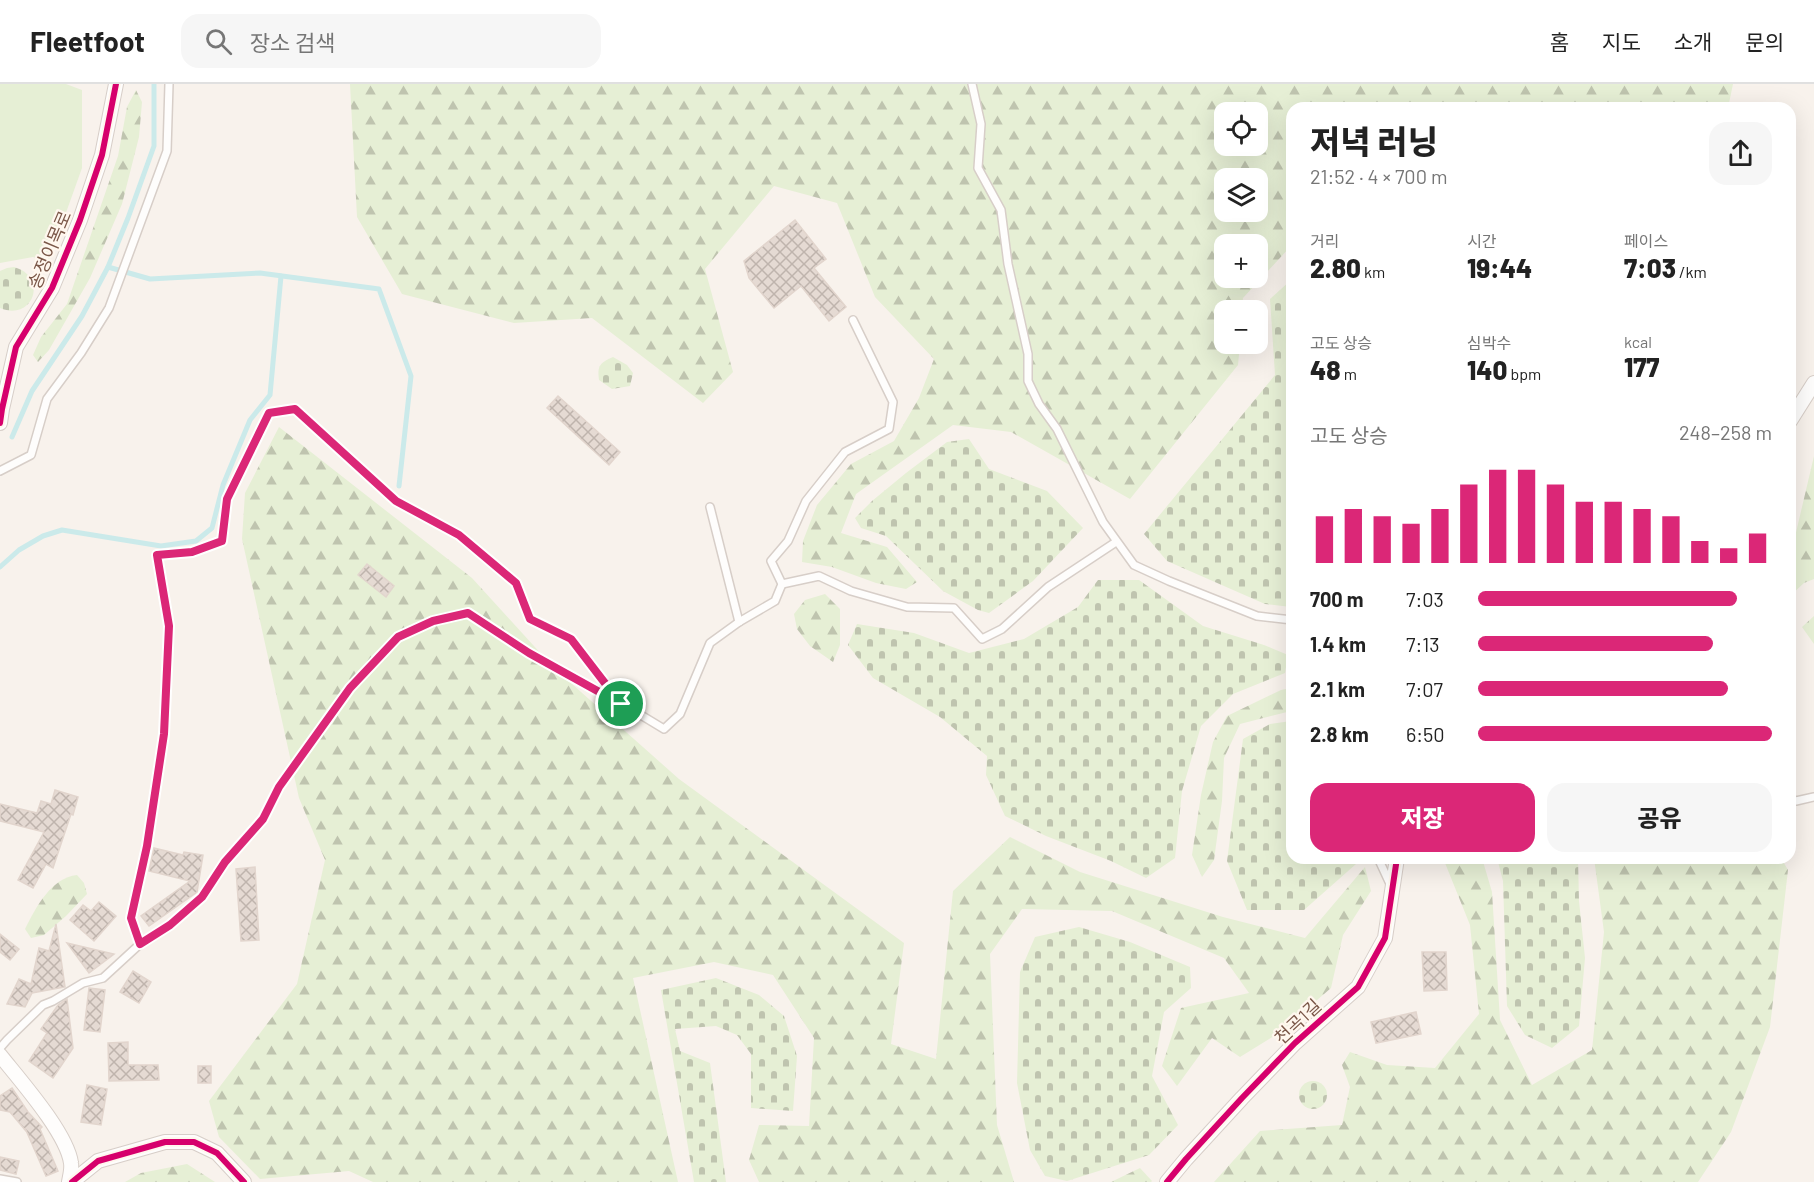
<!DOCTYPE html>
<html lang="ko">
<head>
<meta charset="utf-8">
<style>
  body { margin:0; font-family:Barlow,"Noto Sans KR",sans-serif; background:#f6f6f6; color:#222; height:100vh; display:flex; flex-direction:column; font-size:22px; white-space:nowrap }
  * { box-sizing:border-box; margin:0 }
  p { font-size:20px; color:#767676 }
  .icon { flex:none; width:33px; height:33px; fill:none; stroke:currentColor; stroke-width:2; stroke-linecap:round; stroke-linejoin:round }
  .map { position:relative; flex:1; overflow:hidden }
  .drawer { position:absolute; left:1286px; top:18px; width:510px; height:762px; display:flex; flex-direction:column; background:#fff; border-radius:18px; box-shadow:0 6px 24px #0002 }
  .drawer>* { flex:none }
  .tools { position:absolute; left:1214px; top:18px; display:grid; gap:12px }
  .tools a { display:grid; place-items:center; width:54px; height:54px; border-radius:12px; background:#fff; box-shadow:0 6px 24px #0002; font-size:30px }
  .pin { position:absolute; display:grid; place-items:center; width:51px; height:51px; color:#fff; margin:-26px; border:3px solid #fff; border-radius:50%; box-shadow:0 2px 6px #0007 }
  .round { display:grid; place-items:center; flex:none; width:63px; height:63px; border-radius:18px; background:#f6f6f6 }
  .summary { display:flex; align-items:center; justify-content:space-between; height:102px; padding:0 24px }
  h1 { font-size:33px; font-weight:800; line-height:45px }
  .figures { display:grid; grid-template-columns:repeat(3,1fr); gap:9px; height:102px; padding:6px 24px }
  .figures div { display:grid; align-content:center }
  .figures b { font-size:26px; font-weight:800 }
  .figures small { font-size:16px; font-weight:400 }
  .figures p { font-size:16px }
  .chart { height:168px; padding:12px 24px }
  .chart p { display:flex; justify-content:space-between }
  .chart svg { width:100%; height:108px; margin-top:6px; stroke:#db2777; stroke-width:6 }
  .primary-button { display:flex; gap:12px; margin-top:auto; padding:12px 24px }
  .primary-button a { flex:1; height:69px; border-radius:18px; background:#db2777; color:#fff; font-size:24px; font-weight:800; line-height:69px; text-align:center }
  .primary-button a+a { background:#f6f6f6; color:#222 }
  ul { padding:0 24px; list-style:none; font-size:20px }
  li { display:grid; grid-template-columns:96px 72px 1fr; align-items:center; height:45px }
  li i { height:15px; border-radius:8px; background:#db2777 }
  header { display:flex; align-items:center; gap:36px; box-sizing:border-box; height:84px; padding:0 30px; background:#fff; border-bottom:2px solid #e0e0e0 }
  header strong { font-size:28px }
  nav { display:flex; gap:33px; margin-inline-start:auto; font-size:21px }
  .search { width:420px; height:54px; background:#f6f6f6; display:flex; align-items:center; gap:15px; box-sizing:border-box; padding:0 21px; border-radius:18px; color:#767676; font-size:22px }
  .map>svg:first-child { display:block }
  .grass { fill:#e6efd5 }
  .forest { fill:url(#forest-firs); fill-rule:evenodd }
  .cemetery { fill:url(#cemetery-stones) }
  .lines { fill:none; stroke-linecap:round; stroke-linejoin:round }
  .stream { stroke:#cbeaea; stroke-width:5 }
  .building { fill:url(#building-cross-hatch); stroke:#e2d5cd; stroke-width:1.5 }
  .lane-casing { stroke:#d7cec8; stroke-width:10 }
  .street-casing { stroke:#d7cec8; stroke-width:16 }
  .lane { stroke:#fefdfc; stroke-width:7 }
  .street { stroke:#fefdfc; stroke-width:14 }
  .cycleway-casing { stroke:#fff7ee; stroke-width:10 }
  .cycleway { stroke:#d6006c; stroke-width:6 }
  .route-casing { stroke:#fff; stroke-width:12 }
  .route { stroke:#db2777; stroke-width:8 }
  .labels { text-anchor:middle; stroke-width:4.5; stroke-linejoin:round; paint-order:stroke }
  .street-label { font-size:18px; fill:#7a5748; stroke:#fff7ee }
</style>
</head>
<body>
<header>
<strong>Fleetfoot</strong>
<div class="search"><svg class="icon" aria-label="search" viewBox="0 0 24 24"><circle cx="10" cy="10" r="6"/><path d="M15 15l6 6"/></svg>장소 검색</div>
<nav><a>홈</a><a>지도</a><a>소개</a><a>문의</a></nav>
</header>
<div class="map">
<svg width="1814" height="1098" viewBox="0 0 1814 1098">
  <defs>
    <pattern id="forest-firs" width="22" height="20" patternUnits="userSpaceOnUse" patternTransform="scale(1.5)"><rect width="22" height="20" fill="#e6efd5"/><path d="M5 1l3.5 6h-7zM16 11l3.5 6h-7z" fill="#bfc4af"/></pattern>
    <pattern id="cemetery-stones" width="16" height="16" patternUnits="userSpaceOnUse" patternTransform="scale(1.5)"><rect width="16" height="16" fill="#e6efd5"/><path d="M2 7V4a2 2 0 0 1 4 0v3zM10 15v-3a2 2 0 0 1 4 0v3z" fill="#bfc4af"/></pattern>
    <pattern id="building-cross-hatch" width="8" height="8" patternUnits="userSpaceOnUse" patternTransform="scale(1.5)"><rect width="8" height="8" fill="#e5dad3"/><path d="M0 0l8 8M0 8l8-8" fill="none" stroke="#bfb4ad"/></pattern>
  </defs>
  <rect width="100%" height="100%" fill="#f8f2ec"/>
  <path class="grass" d="M 0,0 L 66,0 L 82,6 L 82,84 L 48,179 L 33,173 L 0,179 Z"/>
  <g class="forest">
    <path d="M 350,0 L 1733,0 L 1728,24 L 1292,24 L 1291,162 L 1243,214 L 1242,226 L 1224,226 L 1224,260 L 1240,260 L 1238,281 L 1130,415 L 1011,348 L 953,341 L 856,410 L 841,449 L 887,463 L 917,498 L 906,505 L 876,499 L 832,483 L 802,478 L 803,457 L 817,421 L 851,380 L 894,357 L 919,314 L 934,275 L 875,213 L 837,119 L 774,102 L 705,185 L 733,288 L 703,319 L 592,234 L 514,239 L 402,210 L 357,133 ZM 1224,28 L 1257,28 L 1257,62 L 1224,62 ZM 1224,94 L 1257,94 L 1257,128 L 1224,128 ZM 1224,160 L 1257,160 L 1257,194 L 1224,194 Z"/>
    <path d="M 136,6 L 142,18 L 139,53 L 122,120 L 90,194 L 49,266 L 38,278 L 33,271 L 41,253 L 67,220 L 118,72 L 127,23 Z"/>
    <path d="M 279,343 L 472,494 L 554,584 L 679,695 L 904,859 L 891,960 L 936,975 L 953,807 L 1010,753 L 1080,788 L 1223,833 L 1305,854 L 1365,783 L 1371,807 L 1343,851 L 1331,904 L 1279,949 L 1240,973 L 1212,954 L 1177,1002 L 1162,982 L 1181,924 L 1249,909 L 1224,874 L 1112,827 L 1022,825 L 990,870 L 997,1041 L 1014,1098 L 759,1098 L 749,1076 L 759,1041 L 809,1042 L 814,954 L 773,891 L 714,878 L 633,894 L 678,1098 L 373,1098 L 349,1087 L 260,1095 L 219,1053 L 209,1017 L 297,900 L 325,776 L 299,714 L 242,455 L 245,409 Z"/>
    <path d="M 1814,372 L 1814,495 L 1804,499 L 1790,512 L 1790,474 Z"/>
    <path d="M 825,510 L 840,525 L 840,561 L 833,578 L 810,562 L 797,545 L 794,530 L 805,516 Z"/>
    <path d="M 1291,604 L 1291,627 L 1240,640 L 1224,674 L 1222,717 L 1214,776 L 1202,793 L 1192,771 L 1201,711 L 1213,658 L 1227,632 L 1281,606 Z"/>
    <path d="M 1443,774 L 1482,774 L 1492,808 L 1500,936 L 1532,1001 L 1592,966 L 1604,848 L 1594,774 L 1781,774 L 1788,786 L 1770,943 L 1731,1048 L 1698,1098 L 1214,1098 L 1260,1047 L 1342,1041 L 1350,1003 L 1342,981 L 1350,968 L 1387,981 L 1435,984 L 1479,930 L 1470,841 Z"/>
    <path d="M 77,791 L 84,799 L 87,810 L 66,832 L 44,851 L 31,854 L 25,845 C 36,823 51,794 77,791 Z"/>
    <path d="M 187,1080 L 215,1098 L 125,1098 L 141,1089 Z"/>
    <path d="M 1140,1084 L 1152,1097 L 1151,1098 L 1111,1098 Z"/>
  </g>
  <g class="cemetery">
    <path d="M 14,183 C 49,193 33,238 0,224 L 0,187 L 7,184 Z"/>
    <path d="M 1291,196 L 1291,523 L 1265,520 L 1167,477 L 1144,450 L 1275,291 L 1270,215 Z"/>
    <path d="M 613,273 L 627,281 L 633,289 L 630,302 L 612,305 L 599,296 C 597,281 600,279 613,273 Z"/>
    <path d="M 969,355 L 989,385 L 1047,407 L 1083,444 L 1033,497 L 989,529 L 978,526 L 943,507 L 886,452 L 861,444 L 855,434 L 872,417 L 906,389 L 947,358 Z"/>
    <path d="M 1098,496 L 1139,496 L 1203,542 L 1264,561 L 1288,571 L 1285,589 L 1233,610 L 1201,642 L 1182,707 L 1175,774 L 1146,794 L 1111,777 L 1046,752 L 1005,732 L 986,691 L 987,672 L 940,633 L 873,594 L 848,561 L 857,540 L 914,549 L 969,569 L 1024,555 L 1078,523 Z"/>
    <path d="M 1814,532 L 1814,560 L 1802,543 Z"/>
    <path d="M 1291,637 L 1292,774 L 1354,774 L 1356,780 L 1304,826 L 1247,826 L 1227,777 L 1243,655 L 1270,640 Z"/>
    <path d="M 1497,774 L 1578,774 L 1579,817 L 1585,874 L 1579,942 L 1552,964 L 1525,951 L 1507,922 L 1503,797 Z"/>
    <path d="M 1079,843 L 1130,858 L 1190,883 L 1191,904 L 1164,928 L 1152,992 L 1178,1041 L 1149,1071 L 1067,1097 L 1045,1092 L 1030,1066 L 1017,999 L 1020,888 L 1035,853 Z"/>
    <path d="M 716,894 L 759,911 L 784,932 L 797,972 L 793,1027 L 751,1024 L 751,970 L 737,951 L 716,942 L 675,945 L 680,967 L 710,979 L 726,1098 L 694,1098 L 661,906 Z"/>
    <circle cx="1313" cy="1011" r="14"/>
  </g>
  <g class="lines">
    <g class="stream">
      <path d="M 108,183 L 150,195 L 260,189 L 379,205 L 411,292 L 399,402"/>
      <path d="M 12,353 L 32,307 L 82,232 L 108,183 L 128,134 L 154,62 L 154,0"/>
      <path d="M 0,483 L 19,466 L 43,452 L 62,446 L 161,462 L 196,457 L 212,444 L 223,401 L 250,336 L 270,311 L 281,192"/>
    </g>
  </g>
  <g class="building">
    <path d="M 795,136 L 826,175 L 814,184 L 846,223 L 829,237 L 801,202 L 774,224 L 749,194 L 744,177 Z"/>
    <path d="M 558,312 L 620,368 L 609,381 L 547,324 Z"/>
    <path d="M 367,480 L 394,502 L 386,513 L 358,491 Z"/>
    <path d="M 55,706 L 78,713 L 73,731 L 71,730 L 53,784 L 46,780 L 33,804 L 18,796 L 44,748 L 0,737 L 0,720 L 37,729 L 41,717 L 51,720 Z"/>
    <path d="M 154,764 L 183,771 L 184,768 L 203,771 L 197,808 L 149,842 L 141,832 L 190,797 L 149,787 Z"/>
    <path d="M 255,783 L 259,856 L 241,857 L 236,785 Z"/>
    <path d="M 99,818 L 116,832 L 94,857 L 70,836 L 83,821 L 91,827 Z"/>
    <path d="M 56,840 L 65,903 L 32,909 L 25,923 L 7,920 L 19,895 L 31,900 L 39,864 L 49,867 Z"/>
    <path d="M 0,850 L 19,865 L 10,876 L 0,868 Z"/>
    <path d="M 67,859 L 114,870 L 89,889 Z"/>
    <path d="M 1422,868 L 1446,868 L 1447,906 L 1424,907 Z"/>
    <path d="M 133,887 L 151,898 L 139,919 L 120,908 Z"/>
    <path d="M 89,904 L 105,906 L 100,948 L 84,946 Z"/>
    <path d="M 67,915 L 73,964 L 53,994 L 29,977 L 47,949 L 41,945 L 58,921 Z"/>
    <path d="M 1416,928 L 1421,950 L 1376,959 L 1371,938 Z"/>
    <path d="M 128,958 L 128,981 L 158,981 L 159,996 L 109,997 L 108,959 Z"/>
    <rect x="198" y="982" width="13" height="17"/>
    <path d="M 87,1001 L 107,1005 L 101,1041 L 81,1038 Z"/>
    <path d="M 12,1004 L 28,1028 L 42,1043 L 40,1045 L 58,1087 L 46,1092 L 25,1044 L 25,1046 L 10,1028 L 0,1026 L 0,1012 Z"/>
    <path d="M 0,1073 L 19,1077 L 16,1090 L 0,1086 Z"/>
  </g>
  <g class="lines">
    <defs>
      <g id="lane">
        <path d="M 972,0 L 981,40 L 978,84 L 1001,126 L 1008,180 L 1028,270 L 1028,297 L 1039,320 L 1057,345 L 1103,438 L 1134,481 L 1169,497 L 1257,532 L 1292,536"/>
        <path d="M 0,387 L 31,371 L 47,315 L 81,269 L 109,224 L 167,67 L 169,0"/>
        <path d="M 710,423 L 739,538"/>
        <path d="M 782,500 L 819,492 L 851,507 L 907,523 L 954,524 L 982,555 L 1002,545 L 1048,503 L 1116,458"/>
        <path d="M 1790,714 L 1796,717 L 1814,713"/>
        <path d="M 1378,774 L 1391,802"/>
        <path d="M 140,860 L 170,841 L 202,813 L 225,778 L 263,735 L 279,703 L 350,604 L 398,553 L 433,537 L 468,529 L 529,569 L 618,618"/>
        <path d="M 0,964 L 7,956 L 43,921 L 53,917 L 83,899 L 103,894 L 140,860 L 131,834 L 147,762 L 164,650 L 169,541 L 157,471 L 192,468 L 222,457 L 227,415 L 269,329 L 295,325 L 396,417 L 459,451 L 516,499 L 530,535 L 571,555 L 621,619 L 664,645 L 680,630 L 710,559 L 739,538 L 775,517 L 782,500 L 771,477 L 788,457 L 806,417 L 845,368 L 889,345 L 893,318 L 853,236"/>
        <path d="M 0,1095 L 17,1098"/>
      </g>
      <g id="street">
        <path d="M 1790,337 L 1814,299"/>
        <path d="M 0,339 L 2,325 L 16,263 L 52,204 L 80,136 L 102,71 L 116,0"/>
        <path d="M 0,971 C 19,995 67,1049 71,1079 C 72,1085 70,1092 69,1098"/>
        <path d="M 72,1098 L 98,1077 L 165,1058 L 194,1058 L 217,1069 L 244,1098"/>
        <path d="M 1167,1098 L 1186,1075 L 1242,1014 L 1295,959 L 1358,903 L 1385,854 L 1397,774"/>
      </g>
    </defs>
    <use href="#lane" class="lane-casing"/>
    <use href="#street" class="street-casing"/>
    <use href="#lane" class="lane"/>
    <use href="#street" class="street"/>
    <defs>
      <g id="cycleway">
        <path d="M 0,339 L 2,325 L 16,263 L 52,204 L 80,136 L 102,71 L 116,0"/>
        <path d="M 72,1098 L 98,1077 L 165,1058 L 194,1058 L 217,1069 L 244,1098"/>
        <path d="M 1167,1098 L 1186,1075 L 1242,1014 L 1295,959 L 1358,903 L 1385,854 L 1397,774"/>
      </g>
    </defs>
    <use href="#cycleway" class="cycleway-casing"/>
    <use href="#cycleway" class="cycleway"/>
  </g>
  <g class="lines">
    <defs>
      <path id="route" d="M 295,325 L 396,417 L 459,451 L 516,499 L 530,535 L 571,555 L 621,620 L 529,569 L 468,529 L 433,537 L 398,553 L 350,604 L 279,703 L 263,735 L 225,778 L 202,813 L 170,841 L 140,860 L 131,834 L 147,762 L 164,650 L 169,542 L 157,471 L 192,468 L 222,457 L 227,415 L 269,329 Z"/>
    </defs>
    <use href="#route" class="route-casing"/>
    <use href="#route" class="route"/>
  </g>
  <g class="labels">
    <g class="street-label">
      <text transform="translate(50 166) rotate(-67)" y="6">송정이목로</text>
      <text transform="translate(1298 938) rotate(-43)" y="6">천곡1길</text>
    </g>
  </g>
</svg>
<div class="tools">
<a><svg class="icon" aria-label="locate" viewBox="0 0 24 24"><circle cx="12" cy="12" r="6"/><path d="M12 2v4M12 18v4M2 12h4M18 12h4"/></svg></a>
<a><svg class="icon" aria-label="layers" viewBox="0 0 24 24"><path d="M12 4l9 5-9 5-9-5zM3 14l9 5 9-5"/></svg></a>
<a>+</a>
<a>−</a>
</div>
<div class="pin" style="left:621px;top:620px;background:#1e9e55"><svg class="icon" aria-label="arrive" viewBox="0 0 24 24"><path d="M6 21V4h12l-3 4 3 4H6"/></svg></div>
<section class="drawer">
<div class="summary"><div><h1>저녁 러닝</h1><p>21:52 · 4 × 700 m</p></div><a class="round"><svg class="icon" aria-label="share" viewBox="0 0 24 24"><path d="M12 15V3M7 8l5-5 5 5M5 13v7h14v-7"/></svg></a></div>
<div class="figures">
<div><p>거리</p><b>2.80<small> km</small></b></div>
<div><p>시간</p><b>19:44</b></div>
<div><p>페이스</p><b>7:03<small> /km</small></b></div>
</div>
<div class="figures">
<div><p>고도 상승</p><b>48<small> m</small></b></div>
<div><p>심박수</p><b>140<small> bpm</small></b></div>
<div><p>kcal</p><b>177</b></div>
</div>
<div class="chart"><p><span>고도 상승</span>248–258 m</p>
<svg viewBox="0 0 160 44" preserveAspectRatio="none"><path d="M5 44V25M15 44V22M25 44V25M35 44V28M45 44V22M55 44V12M65 44V6M75 44V6M85 44V12M95 44V19M105 44V19M115 44V22M125 44V25M135 44V35M145 44V38M155 44V32"/></svg>
</div>
<ul>
<li><b>700 m</b>7:03<i style="width:88%"></i></li>
<li><b>1.4 km</b>7:13<i style="width:80%"></i></li>
<li><b>2.1 km</b>7:07<i style="width:85%"></i></li>
<li><b>2.8 km</b>6:50<i style="width:100%"></i></li>
</ul>
<div class="primary-button"><a>저장</a><a>공유</a></div>
</section>
</div>
</body>
</html>
